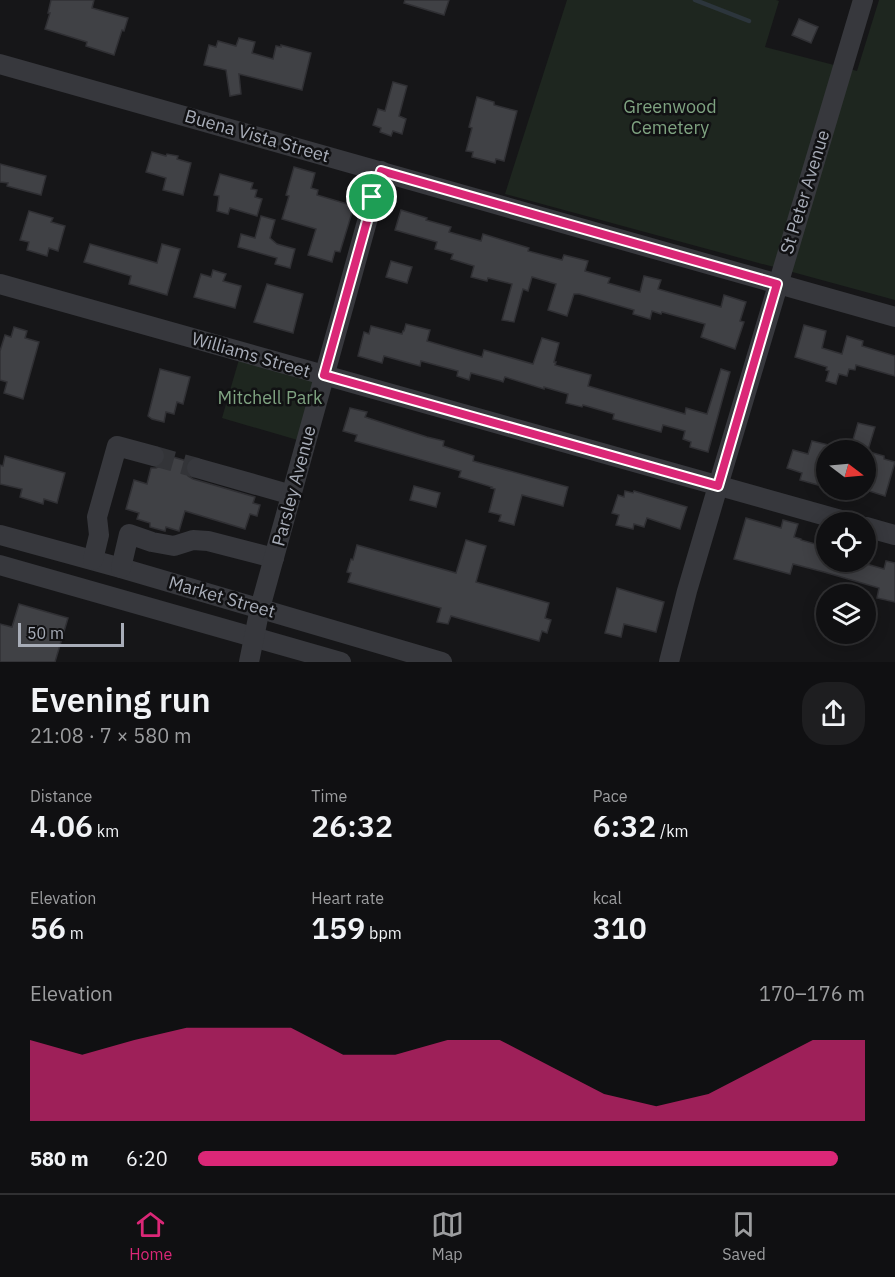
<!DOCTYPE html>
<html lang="en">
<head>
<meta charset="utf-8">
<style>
  body { margin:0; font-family:"IBM Plex Sans",sans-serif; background:#1e1e20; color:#f1f3f6; height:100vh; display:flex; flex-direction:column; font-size:22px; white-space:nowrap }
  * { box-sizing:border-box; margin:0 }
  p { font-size:20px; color:#9c9d9f }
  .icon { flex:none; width:33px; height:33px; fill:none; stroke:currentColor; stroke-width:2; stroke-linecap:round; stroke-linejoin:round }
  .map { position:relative; height:662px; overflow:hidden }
  .drawer { display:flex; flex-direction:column; background:#101012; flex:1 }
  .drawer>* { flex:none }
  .needle { width:39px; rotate:106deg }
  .fabs { position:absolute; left:816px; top:440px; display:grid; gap:12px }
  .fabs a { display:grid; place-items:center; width:60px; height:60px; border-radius:50%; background:#101012; box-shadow:0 3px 15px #0003,0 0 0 2px #303032; font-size:30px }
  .scale { position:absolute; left:18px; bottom:15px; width:106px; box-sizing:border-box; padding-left:6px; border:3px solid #a8adb8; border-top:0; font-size:16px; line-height:21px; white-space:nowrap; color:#a8adb8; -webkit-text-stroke:4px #111113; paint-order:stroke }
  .pin { position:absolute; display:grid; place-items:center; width:51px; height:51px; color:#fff; margin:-26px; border:3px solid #fff; border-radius:50%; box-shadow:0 2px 6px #0007 }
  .round { display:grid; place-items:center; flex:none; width:63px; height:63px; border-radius:24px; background:#1e1e20 }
  .head { display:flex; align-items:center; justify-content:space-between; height:102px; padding:0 30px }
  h1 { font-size:33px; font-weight:600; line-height:45px }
  .metrics { display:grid; grid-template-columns:repeat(3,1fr); gap:9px; height:102px; padding:6px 30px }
  .metrics div { display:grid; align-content:center }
  .metrics b { font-size:30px; font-weight:600 }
  .metrics small { font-size:16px; font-weight:400 }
  .metrics p { font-size:16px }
  .chart { height:168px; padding:12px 30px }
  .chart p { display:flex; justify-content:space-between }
  .chart svg { width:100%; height:108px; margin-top:6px; fill:#db2777; opacity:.7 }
  ul { padding:0 30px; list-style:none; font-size:20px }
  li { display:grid; grid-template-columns:96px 72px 1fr; align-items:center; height:45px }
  li i { height:15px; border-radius:8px; background:#db2777 }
  .dock { display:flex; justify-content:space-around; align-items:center; height:84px; border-top:2px solid #303032; background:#101012; font-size:16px; color:#9c9d9f }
  .dock a { display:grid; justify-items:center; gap:3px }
  .dock .current { color:#db2777 }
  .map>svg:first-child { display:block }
  .green { fill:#1e261f }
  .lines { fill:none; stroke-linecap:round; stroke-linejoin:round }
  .stream { stroke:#2c353c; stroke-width:4.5 }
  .building { fill:#404145; stroke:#303034; stroke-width:1.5 }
  .minor-tunnel { stroke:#333438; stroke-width:20; stroke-dasharray:20 10; stroke-linecap:butt }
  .minor { stroke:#37383d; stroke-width:20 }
  .route-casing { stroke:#fff; stroke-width:12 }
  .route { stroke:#db2777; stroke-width:8 }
  .labels { text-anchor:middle; stroke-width:5; stroke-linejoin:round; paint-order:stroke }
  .park-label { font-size:18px; fill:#7fa381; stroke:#111113 }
  .street-label { font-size:18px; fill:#a8adb8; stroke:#111113 }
</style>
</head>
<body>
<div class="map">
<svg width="895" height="662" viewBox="0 0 895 662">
  <rect width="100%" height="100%" fill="#161618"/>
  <g class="green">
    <path d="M 567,0 L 776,0 L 779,1 L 765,47 L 857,71 L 879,0 L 895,0 L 895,300 L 505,194 Z"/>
    <path d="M 240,356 L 318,378 L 301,441 L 222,418 Z"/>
  </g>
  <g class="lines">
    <path class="stream" d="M 695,0 L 749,21"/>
  </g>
  <g class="building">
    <path d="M 51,0 L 94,0 L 92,8 L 128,18 L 124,31 L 122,30 L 114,55 L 86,46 L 87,42 L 45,29 L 50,13 L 48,13 Z"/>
    <path d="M 405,0 L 449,0 L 444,15 L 404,3 Z"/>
    <path d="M 799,19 L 818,27 L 811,43 L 792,35 Z"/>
    <path d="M 239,38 L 255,42 L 252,53 L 273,59 L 276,46 L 281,47 L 281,45 L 311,53 L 302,90 L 239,74 L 241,94 L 230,96 L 226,70 L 204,65 L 209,45 L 216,47 L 218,41 L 236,46 Z"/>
    <path d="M 393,82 L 407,86 L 399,116 L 406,119 L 402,134 L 393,131 L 391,136 L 380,132 L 381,128 L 373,125 L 378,109 L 385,111 Z"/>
    <path d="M 477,97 L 494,102 L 494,105 L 517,111 L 504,161 L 496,159 L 495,163 L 488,161 L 472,157 L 473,152 L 466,151 L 472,128 L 469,127 Z"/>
    <path d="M 152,152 L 166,156 L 167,154 L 178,156 L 177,159 L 191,163 L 183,195 L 163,190 L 166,178 L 146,172 Z"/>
    <path d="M 0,164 L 46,176 L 41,195 L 7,186 L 8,183 L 0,182 Z"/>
    <path d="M 294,167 L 315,173 L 311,188 L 318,190 L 317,195 L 354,206 L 340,252 L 335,251 L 332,262 L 308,255 L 316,229 L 282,219 L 289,196 L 286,195 Z"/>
    <path d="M 220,174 L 253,183 L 251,189 L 257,190 L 255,197 L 262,199 L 257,216 L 230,208 L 228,214 L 217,211 L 219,196 L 214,195 Z"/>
    <path d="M 401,210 L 427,218 L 426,220 L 451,227 L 449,232 L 481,241 L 483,234 L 529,248 L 528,251 L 562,260 L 564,255 L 588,261 L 585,271 L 610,278 L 608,283 L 640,292 L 644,276 L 661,280 L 658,289 L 721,307 L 724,295 L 746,302 L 740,321 L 744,322 L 735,349 L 701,337 L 705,324 L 662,312 L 661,314 L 652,311 L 650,319 L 633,314 L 634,310 L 579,294 L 574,294 L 567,316 L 548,310 L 556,284 L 532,277 L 528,291 L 523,289 L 514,322 L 502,320 L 512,284 L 488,278 L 487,281 L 471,277 L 474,266 L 451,259 L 453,254 L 435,249 L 437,242 L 395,230 Z"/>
    <path d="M 29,211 L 53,218 L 51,222 L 65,226 L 58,251 L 49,248 L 47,256 L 27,250 L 29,242 L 20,240 Z"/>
    <path d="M 261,216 L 275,220 L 270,238 L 277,244 L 295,249 L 290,268 L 275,264 L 277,258 L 238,247 L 241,234 L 255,238 Z"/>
    <path d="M 90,244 L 157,263 L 162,244 L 180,249 L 167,295 L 129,284 L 131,276 L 84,262 Z"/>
    <path d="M 391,261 L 412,267 L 407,283 L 386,277 Z"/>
    <path d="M 213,270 L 226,274 L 223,281 L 241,286 L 235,308 L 194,297 L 201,274 L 211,277 Z"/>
    <path d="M 267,284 L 303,294 L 293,333 L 254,322 Z"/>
    <path d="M 406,324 L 430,330 L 427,341 L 482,357 L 484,350 L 533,364 L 542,338 L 559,343 L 554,362 L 556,362 L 555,365 L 591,375 L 588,386 L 685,414 L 686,408 L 707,414 L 721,369 L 730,372 L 708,452 L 690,447 L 691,442 L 683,439 L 685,431 L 663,425 L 661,432 L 613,419 L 614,414 L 583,405 L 582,407 L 566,403 L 568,394 L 544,387 L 544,389 L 505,377 L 503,382 L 501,381 L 471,373 L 469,380 L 457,376 L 458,371 L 421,361 L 420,366 L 384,356 L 382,363 L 358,356 L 364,332 L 369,334 L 371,326 L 402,334 L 403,331 L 404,331 Z"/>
    <path d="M 804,325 L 826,331 L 822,348 L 842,354 L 847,336 L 863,341 L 862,346 L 895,356 L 895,376 L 856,365 L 855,370 L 849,369 L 847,376 L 839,374 L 836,384 L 826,381 L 829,371 L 826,370 L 827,367 L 795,357 Z"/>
    <path d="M 14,327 L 27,331 L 25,338 L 39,342 L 23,399 L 4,393 L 7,382 L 0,380 L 0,351 L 5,335 L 11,337 Z"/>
    <path d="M 160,369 L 190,377 L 183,404 L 177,402 L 174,414 L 166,412 L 164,422 L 152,419 L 148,416 Z"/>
    <path d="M 350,408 L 367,412 L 365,417 L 427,437 L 444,441 L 443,446 L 474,456 L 473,461 L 568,487 L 563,506 L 522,495 L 514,525 L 499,521 L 501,515 L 489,512 L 495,489 L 491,488 L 492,487 L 459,477 L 461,471 L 355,441 L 357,435 L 343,431 Z"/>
    <path d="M 858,423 L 875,427 L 868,450 L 850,450 Z"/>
    <path d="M 812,441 L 829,445 L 818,485 L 800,480 L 802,473 L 787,468 L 793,450 L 808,454 Z"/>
    <path d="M 866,451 L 884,456 L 884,459 L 895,462 L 885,496 L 866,490 Z"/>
    <path d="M 166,455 L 187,461 L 185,465 L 186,471 L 188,476 L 193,479 L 255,497 L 253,503 L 260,505 L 257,516 L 250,514 L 245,529 L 185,511 L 179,531 L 166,527 L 165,531 L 150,527 L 150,523 L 137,519 L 139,513 L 126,509 L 134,480 L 147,484 L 151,468 L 156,468 L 162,465 L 165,460 Z"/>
    <path d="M 5,456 L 65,473 L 57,503 L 44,499 L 43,504 L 20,497 L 22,489 L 0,484 L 0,465 L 3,466 Z"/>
    <path d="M 414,486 L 440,493 L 436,507 L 410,500 Z"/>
    <path d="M 625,491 L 633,493 L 634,491 L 687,507 L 680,529 L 647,518 L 644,527 L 634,524 L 633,529 L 616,525 L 619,515 L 612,513 L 618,495 L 624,497 Z"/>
    <path d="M 746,518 L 781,528 L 783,520 L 798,524 L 794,537 L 801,539 L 801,540 L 826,547 L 826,561 L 856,561 L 884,569 L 886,561 L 895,563 L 895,602 L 877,598 L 879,588 L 824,572 L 793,564 L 790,574 L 734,559 Z"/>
    <path d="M 466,540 L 486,546 L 476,582 L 549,603 L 545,618 L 551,620 L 547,633 L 542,631 L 539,641 L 451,616 L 448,624 L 437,622 L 441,608 L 348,582 L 351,573 L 347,572 L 351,559 L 353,560 L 357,545 L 456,573 Z"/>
    <path d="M 617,588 L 664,602 L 656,632 L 624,624 L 621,637 L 605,633 Z"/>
    <path d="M 19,604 L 68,618 L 55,662 L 0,662 L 0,624 L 12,627 Z"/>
  </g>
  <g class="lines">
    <path class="minor-tunnel" d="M 154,456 L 197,468"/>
    <g class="minor">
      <path d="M 0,64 L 895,317"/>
      <path d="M 0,284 L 848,522"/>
      <path d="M 197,468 L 292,495"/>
      <path d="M 866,527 L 895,535"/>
      <path d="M 0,535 L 121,568 L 442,662"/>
      <path d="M 93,560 L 99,535 L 97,517 L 117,446 L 154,456"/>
      <path d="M 0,565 L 341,662"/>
      <path d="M 121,568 L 129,534 L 152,542 L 174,546 L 193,540 L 208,541 L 274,558"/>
      <path d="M 249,662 L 260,608 L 381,171"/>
      <path d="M 669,662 L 687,591 L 718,486 L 863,0"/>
    </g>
  </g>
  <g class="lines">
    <defs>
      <path id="route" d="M 381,171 L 777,284 L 718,486 L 324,375 Z"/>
    </defs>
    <use href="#route" class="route-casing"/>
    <use href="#route" class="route"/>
  </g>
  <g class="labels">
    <g class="park-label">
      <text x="670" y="113">Greenwood<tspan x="670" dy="21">Cemetery</tspan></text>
      <text x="270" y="404">Mitchell Park</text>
    </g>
    <g class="street-label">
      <text transform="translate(257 136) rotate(16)" y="6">Buena Vista Street</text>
      <text transform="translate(805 192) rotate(-73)" y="6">St Peter Avenue</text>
      <text transform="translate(251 355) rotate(16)" y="6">Williams Street</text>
      <text transform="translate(294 486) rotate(-75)" y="6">Parsley Avenue</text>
      <text transform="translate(222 597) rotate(16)" y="6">Market Street</text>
    </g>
  </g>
</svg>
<div class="fabs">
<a><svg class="needle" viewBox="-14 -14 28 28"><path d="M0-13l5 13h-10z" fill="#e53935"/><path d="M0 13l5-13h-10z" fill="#9c9d9f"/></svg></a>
<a><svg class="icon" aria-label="locate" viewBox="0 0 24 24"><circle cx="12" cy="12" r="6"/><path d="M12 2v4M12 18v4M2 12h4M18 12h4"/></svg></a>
<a><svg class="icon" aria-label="layers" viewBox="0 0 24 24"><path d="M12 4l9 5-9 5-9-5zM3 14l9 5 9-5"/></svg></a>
</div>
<div class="scale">50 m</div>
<div class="pin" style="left:372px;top:197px;background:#1e9e55"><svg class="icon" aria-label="arrive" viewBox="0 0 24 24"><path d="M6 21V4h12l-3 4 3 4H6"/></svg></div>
</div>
<section class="drawer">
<div class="head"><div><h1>Evening run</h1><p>21:08 · 7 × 580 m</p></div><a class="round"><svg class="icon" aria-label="share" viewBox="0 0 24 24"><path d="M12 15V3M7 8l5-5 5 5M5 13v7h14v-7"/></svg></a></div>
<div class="metrics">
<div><p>Distance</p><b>4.06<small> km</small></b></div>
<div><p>Time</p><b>26:32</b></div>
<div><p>Pace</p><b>6:32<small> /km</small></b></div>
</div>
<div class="metrics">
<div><p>Elevation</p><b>56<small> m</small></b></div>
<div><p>Heart rate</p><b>159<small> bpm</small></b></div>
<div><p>kcal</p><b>310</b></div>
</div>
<div class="chart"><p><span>Elevation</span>170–176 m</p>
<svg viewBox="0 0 160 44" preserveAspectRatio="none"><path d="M0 44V11L10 17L20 11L30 6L40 6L50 6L60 17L70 17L80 11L90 11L100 22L110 33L120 38L130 33L140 22L150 11L160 11V44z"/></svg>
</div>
<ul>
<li><b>580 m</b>6:20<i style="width:96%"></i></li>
</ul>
</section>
<nav class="dock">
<a class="current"><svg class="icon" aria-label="home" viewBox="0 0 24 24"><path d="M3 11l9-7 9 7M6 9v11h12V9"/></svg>Home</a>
<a><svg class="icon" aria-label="map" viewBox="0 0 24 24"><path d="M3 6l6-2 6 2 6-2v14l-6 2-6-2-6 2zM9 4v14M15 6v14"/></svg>Map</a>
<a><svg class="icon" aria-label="saved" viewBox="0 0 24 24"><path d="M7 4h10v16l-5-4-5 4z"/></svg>Saved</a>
</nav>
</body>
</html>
